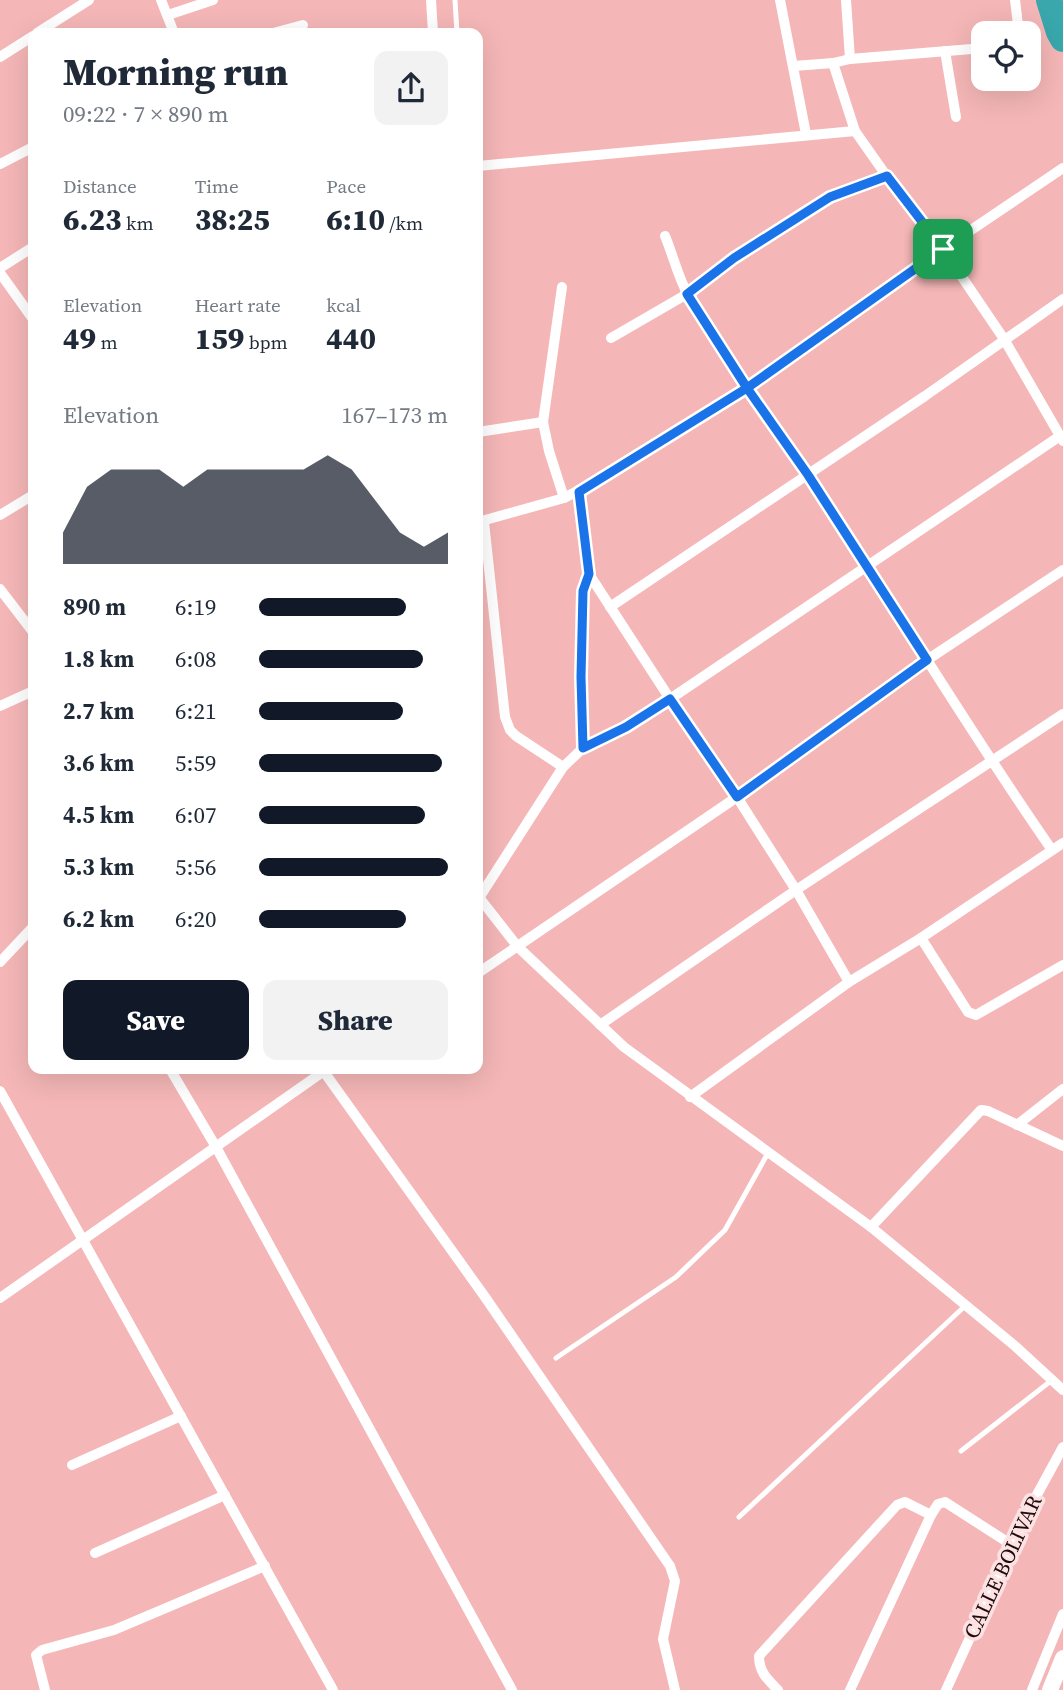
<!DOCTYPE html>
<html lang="en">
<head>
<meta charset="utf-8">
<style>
  body { margin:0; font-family:"Source Serif 4",serif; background:#f2f2f3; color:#1f2937; height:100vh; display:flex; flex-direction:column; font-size:26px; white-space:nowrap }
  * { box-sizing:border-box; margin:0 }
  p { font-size:23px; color:#747a83 }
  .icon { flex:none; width:38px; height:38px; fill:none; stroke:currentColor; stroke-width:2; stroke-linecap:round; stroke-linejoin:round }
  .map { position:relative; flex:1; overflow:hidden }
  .details { position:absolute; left:28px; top:28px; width:455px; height:1046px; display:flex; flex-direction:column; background:#fff; border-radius:14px; box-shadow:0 7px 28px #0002 }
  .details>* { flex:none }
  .controls { position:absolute; left:971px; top:21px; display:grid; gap:14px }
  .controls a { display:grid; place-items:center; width:70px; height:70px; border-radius:14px; background:#fff; box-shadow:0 7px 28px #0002; font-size:35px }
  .pin { position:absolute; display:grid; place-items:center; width:60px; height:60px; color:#fff; margin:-30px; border-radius:14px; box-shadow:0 4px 10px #0006 }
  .round { display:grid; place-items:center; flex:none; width:74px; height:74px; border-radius:14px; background:#f2f2f3 }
  .overview { display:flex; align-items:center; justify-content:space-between; height:119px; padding:0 35px }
  h1 { font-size:38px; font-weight:800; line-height:52px }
  .metrics { display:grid; grid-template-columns:repeat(3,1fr); gap:10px; height:119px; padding:7px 35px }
  .metrics div { display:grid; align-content:center }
  .metrics b { font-size:30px; font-weight:800 }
  .metrics small { font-size:19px; font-weight:400 }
  .metrics p { font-size:19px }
  .chart { height:196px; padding:14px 35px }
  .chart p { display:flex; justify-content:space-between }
  .chart svg { width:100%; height:126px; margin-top:7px; fill:#111827; opacity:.7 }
  .primary-button { display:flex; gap:14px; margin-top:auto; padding:14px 35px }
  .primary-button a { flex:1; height:80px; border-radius:14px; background:#111827; color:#fff; font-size:28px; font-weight:800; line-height:80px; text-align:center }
  .primary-button a+a { background:#f2f2f3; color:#1f2937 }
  ul { padding:0 35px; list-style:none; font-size:23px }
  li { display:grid; grid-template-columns:112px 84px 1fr; align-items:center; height:52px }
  li i { height:18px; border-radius:9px; background:#111827 }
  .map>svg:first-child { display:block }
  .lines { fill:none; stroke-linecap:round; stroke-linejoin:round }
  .river { stroke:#39a7ac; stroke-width:26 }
  .lane { stroke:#fff; stroke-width:5 }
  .street { stroke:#fff; stroke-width:10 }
  .secondary { stroke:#fff; stroke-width:16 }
  .route-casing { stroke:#fff; stroke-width:14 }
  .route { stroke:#1a73e8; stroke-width:9 }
  .labels { text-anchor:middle; stroke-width:7; stroke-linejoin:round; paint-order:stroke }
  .street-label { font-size:21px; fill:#200b0c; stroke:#fce2e2 }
</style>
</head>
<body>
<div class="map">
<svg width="1063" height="1690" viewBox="0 0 1063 1690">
  <rect width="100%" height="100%" fill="#f4b6b6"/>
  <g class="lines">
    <path class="river" d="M 1049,0 L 1059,32 L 1063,39"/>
    <g class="lane">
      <path d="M 455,0 L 457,33"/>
      <path d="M 556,1358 L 676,1277 L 725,1230 L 768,1153"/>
      <path d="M 961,1451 L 1052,1380"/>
      <path d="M 739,1517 L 966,1305"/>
    </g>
    <g class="street">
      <path d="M 161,0 L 174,33"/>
      <path d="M 431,0 L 433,33"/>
      <path d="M 780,0 L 806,134"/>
      <path d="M 846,0 L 850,59 L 833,63 L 855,131 L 907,205 L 943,249 L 1004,339 L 1063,441"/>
      <path d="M 1015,0 L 1019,33"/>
      <path d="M 168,15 L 213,0"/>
      <path d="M 37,33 L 89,0"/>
      <path d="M 273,33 L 303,25"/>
      <path d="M 945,51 L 956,117"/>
      <path d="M 0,57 L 33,36"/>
      <path d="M 850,59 L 984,48"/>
      <path d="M 794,66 L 833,63"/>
      <path d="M 0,164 L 33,147"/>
      <path d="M 478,166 L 855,131"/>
      <path d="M 665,236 C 673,255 678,277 688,295 C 722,359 769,416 809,476 C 891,600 967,728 1052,850"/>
      <path d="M 0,268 L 33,247"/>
      <path d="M 0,273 L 33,319"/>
      <path d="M 562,287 L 543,422 L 549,451 L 564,498"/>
      <path d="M 611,338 L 687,294 L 734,258 L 830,196 L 887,176"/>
      <path d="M 478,432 L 543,422"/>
      <path d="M 579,492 L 589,574 L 670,699 L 737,797 L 796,890 L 849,982"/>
      <path d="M 0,515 L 33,495"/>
      <path d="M 478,522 L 564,498 L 608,475 L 747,388 L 943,249 L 1063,168"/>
      <path d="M 484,522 L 505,717 L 510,730 L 516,736 L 563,767"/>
      <path d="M 0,589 L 33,632"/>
      <path d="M 610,607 L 925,396 L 1063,299"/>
      <path d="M 0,706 L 33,691"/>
      <path d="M 583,748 L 581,677 L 583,591 L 589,574"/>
      <path d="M 478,896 L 518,947 L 624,1047 L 871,1227 L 1015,1346 L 1063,1390"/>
      <path d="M 479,898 L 563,767 L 583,748 L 626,727 L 670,699 L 1060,436"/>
      <path d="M 921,938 L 968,1012 L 976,1015 L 1063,965"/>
      <path d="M 0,962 L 33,927"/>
      <path d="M 478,973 L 737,797 L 927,660 L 1063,570"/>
      <path d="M 600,1025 L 796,890 L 1063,714"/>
      <path d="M 170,1069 L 216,1147 L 512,1690"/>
      <path d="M 322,1069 L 485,1297 L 670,1566 L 675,1581 L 663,1639 L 675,1690"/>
      <path d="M 0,1091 L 333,1690"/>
      <path d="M 690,1097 L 849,982 L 921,938 L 1063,843"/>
      <path d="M 1017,1125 L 1063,1089"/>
      <path d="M 871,1227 L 981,1110 L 988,1111 L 1063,1146"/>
      <path d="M 0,1298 L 327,1069"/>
      <path d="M 72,1465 L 181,1416"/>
      <path d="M 95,1553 L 225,1495"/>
      <path d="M 45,1690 L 36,1655 L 42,1650 L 114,1630 L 265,1566"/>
      <path d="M 778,1690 C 767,1679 759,1672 759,1656 L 897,1505 L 905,1502 L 931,1515 L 938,1504 L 945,1502 L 1012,1545"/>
      <path d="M 850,1690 L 931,1515"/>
      <path d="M 946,1690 L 1027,1513 L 1063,1447"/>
      <path d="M 1032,1690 L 1063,1614"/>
    </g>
    <path class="secondary" d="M 1050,1690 L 1063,1658"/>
  </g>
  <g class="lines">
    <defs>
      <path id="route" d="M 943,249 L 747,388 L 579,492 L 589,574 L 583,591 L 581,677 L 583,748 L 626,727 L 670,699 L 737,797 L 927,660 L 808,475 L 747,388 L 687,294 L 734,258 L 830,197 L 887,176 L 943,249"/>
    </defs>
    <use href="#route" class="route-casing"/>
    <use href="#route" class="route"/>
  </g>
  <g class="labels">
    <g class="street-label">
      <text transform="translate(1003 1567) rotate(-65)" y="7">CALLE BOLIVAR</text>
    </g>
  </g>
</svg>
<div class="controls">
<a><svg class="icon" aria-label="locate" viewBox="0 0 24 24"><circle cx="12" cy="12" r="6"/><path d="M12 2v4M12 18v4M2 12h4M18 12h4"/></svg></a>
</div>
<div class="pin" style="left:943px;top:249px;background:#1e9e55"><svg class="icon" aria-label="arrive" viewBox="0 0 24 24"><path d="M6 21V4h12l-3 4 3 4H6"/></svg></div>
<section class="details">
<div class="overview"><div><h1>Morning run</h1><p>09:22 · 7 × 890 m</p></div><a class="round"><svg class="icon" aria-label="share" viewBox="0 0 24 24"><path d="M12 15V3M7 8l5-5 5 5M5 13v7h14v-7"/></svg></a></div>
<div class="metrics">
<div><p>Distance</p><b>6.23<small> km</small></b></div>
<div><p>Time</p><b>38:25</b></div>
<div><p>Pace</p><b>6:10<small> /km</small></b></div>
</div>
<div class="metrics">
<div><p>Elevation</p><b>49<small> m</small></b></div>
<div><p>Heart rate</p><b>159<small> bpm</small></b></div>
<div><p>kcal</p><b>440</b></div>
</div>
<div class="chart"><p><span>Elevation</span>167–173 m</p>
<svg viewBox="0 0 160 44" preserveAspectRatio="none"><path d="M0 44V33L10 17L20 11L30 11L40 11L50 17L60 11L70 11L80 11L90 11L100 11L110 6L120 11L130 22L140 33L150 38L160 33V44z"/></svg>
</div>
<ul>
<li><b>890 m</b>6:19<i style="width:78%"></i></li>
<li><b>1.8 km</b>6:08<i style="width:87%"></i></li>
<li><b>2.7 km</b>6:21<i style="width:76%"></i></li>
<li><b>3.6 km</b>5:59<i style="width:97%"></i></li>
<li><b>4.5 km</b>6:07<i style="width:88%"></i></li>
<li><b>5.3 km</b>5:56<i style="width:100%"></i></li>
<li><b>6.2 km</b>6:20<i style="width:78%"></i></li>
</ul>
<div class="primary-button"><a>Save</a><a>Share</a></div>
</section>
</div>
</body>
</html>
